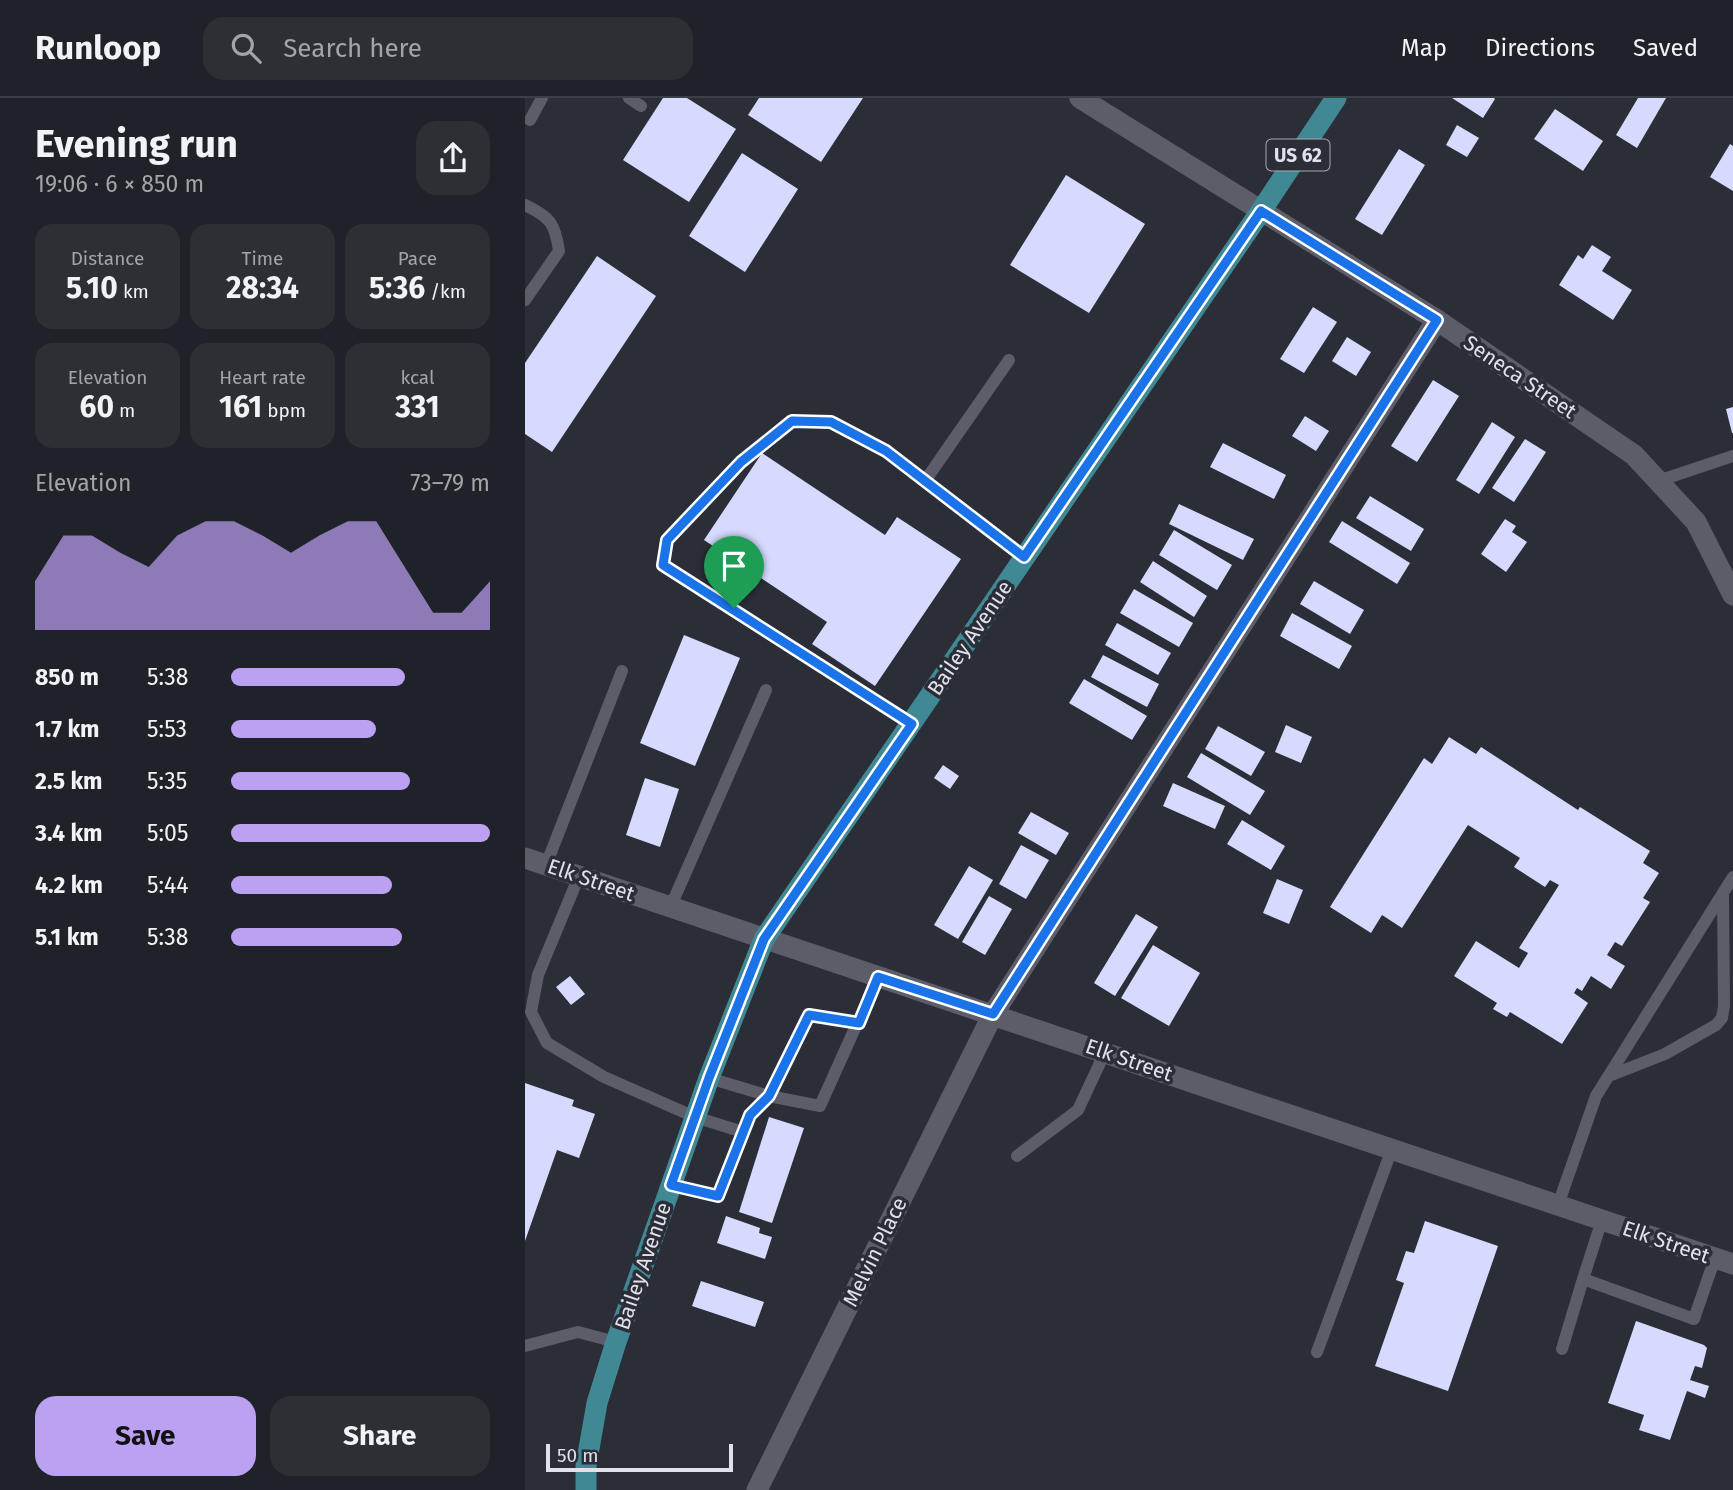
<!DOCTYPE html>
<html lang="en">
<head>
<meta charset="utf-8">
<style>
  body { margin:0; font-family:"Fira Sans",sans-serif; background:#2d2f35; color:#f1f3f6; height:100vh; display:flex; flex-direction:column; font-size:26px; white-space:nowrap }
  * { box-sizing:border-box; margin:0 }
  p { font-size:23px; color:#a2a4a8 }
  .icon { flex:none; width:38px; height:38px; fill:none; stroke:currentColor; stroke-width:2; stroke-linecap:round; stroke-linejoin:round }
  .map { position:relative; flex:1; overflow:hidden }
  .details { display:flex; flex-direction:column; background:#202229; width:525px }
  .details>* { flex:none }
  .scale { position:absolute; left:21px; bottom:18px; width:187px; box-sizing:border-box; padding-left:7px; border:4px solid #e1e2e9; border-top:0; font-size:19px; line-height:24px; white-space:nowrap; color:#e1e2e9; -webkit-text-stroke:5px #2b2d37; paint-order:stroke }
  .pin { position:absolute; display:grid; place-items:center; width:60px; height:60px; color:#fff; margin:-72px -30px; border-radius:50% 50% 50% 0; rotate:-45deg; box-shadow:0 0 7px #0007 }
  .pin .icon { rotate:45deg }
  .round { display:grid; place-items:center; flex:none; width:74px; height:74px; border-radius:21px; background:#2d2f35 }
  .headline { display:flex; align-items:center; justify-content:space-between; height:119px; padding:0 35px }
  h1 { font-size:38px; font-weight:700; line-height:52px }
  .figures { display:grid; grid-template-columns:repeat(3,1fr); gap:10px; height:119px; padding:7px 35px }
  .figures div { display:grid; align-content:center; border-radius:18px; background:#2d2f35; text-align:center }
  .figures b { font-size:30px; font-weight:700 }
  .figures small { font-size:19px; font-weight:400 }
  .figures p { font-size:19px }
  .chart { height:196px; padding:14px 35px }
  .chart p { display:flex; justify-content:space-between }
  .chart svg { width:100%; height:126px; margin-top:7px; fill:#bca0f2; opacity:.7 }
  .button { display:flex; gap:14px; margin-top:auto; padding:14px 35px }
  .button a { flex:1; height:80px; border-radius:21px; background:#bca0f2; color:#111; font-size:28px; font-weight:700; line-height:80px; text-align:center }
  .button a+a { background:#2d2f35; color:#f1f3f6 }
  ul { padding:0 35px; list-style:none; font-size:23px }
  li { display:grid; grid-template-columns:112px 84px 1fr; align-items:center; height:52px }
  li i { height:18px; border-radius:9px; background:#bca0f2 }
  header { display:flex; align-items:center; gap:42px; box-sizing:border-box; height:98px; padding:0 35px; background:#202229; border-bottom:2px solid #3d3f46 }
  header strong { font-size:33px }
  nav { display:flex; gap:38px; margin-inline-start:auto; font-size:24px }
  .search { width:490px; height:63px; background:#2d2f35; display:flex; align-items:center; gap:18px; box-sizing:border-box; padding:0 24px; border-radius:21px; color:#a2a4a8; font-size:26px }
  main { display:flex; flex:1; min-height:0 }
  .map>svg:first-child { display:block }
  .building { fill:#d5dafe }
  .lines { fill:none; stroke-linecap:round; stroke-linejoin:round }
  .service { stroke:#5c5d69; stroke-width:12 }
  .minor { stroke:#5c5d69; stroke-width:21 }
  .secondary { stroke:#5c5d69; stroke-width:21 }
  .primary { stroke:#408894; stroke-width:21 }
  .route-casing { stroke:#fff; stroke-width:14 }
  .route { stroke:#1a73e8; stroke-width:9 }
  .labels { text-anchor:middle; stroke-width:7; stroke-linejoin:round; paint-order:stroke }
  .shield { fill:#2b2d37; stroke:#aaacb4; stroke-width:2 }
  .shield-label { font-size:19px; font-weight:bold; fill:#e1e2e9 }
  .street-label { font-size:21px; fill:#e1e2e9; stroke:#2b2d37 }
</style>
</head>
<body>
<header>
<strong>Runloop</strong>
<div class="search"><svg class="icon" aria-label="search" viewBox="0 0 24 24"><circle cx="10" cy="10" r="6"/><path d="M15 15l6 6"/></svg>Search here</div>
<nav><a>Map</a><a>Directions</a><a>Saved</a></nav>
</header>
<main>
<section class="details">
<div class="headline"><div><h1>Evening run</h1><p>19:06 · 6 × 850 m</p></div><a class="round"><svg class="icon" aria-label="share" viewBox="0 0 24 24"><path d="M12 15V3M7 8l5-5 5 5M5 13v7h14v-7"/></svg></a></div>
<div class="figures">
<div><p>Distance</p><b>5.10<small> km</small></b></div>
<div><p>Time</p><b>28:34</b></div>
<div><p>Pace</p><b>5:36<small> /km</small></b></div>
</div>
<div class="figures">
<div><p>Elevation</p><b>60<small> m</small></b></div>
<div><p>Heart rate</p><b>161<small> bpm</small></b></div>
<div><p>kcal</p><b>331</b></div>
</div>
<div class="chart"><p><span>Elevation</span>73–79 m</p>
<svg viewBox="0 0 160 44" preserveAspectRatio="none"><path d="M0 44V27L10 11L20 11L30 17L40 22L50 11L60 6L70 6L80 11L90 17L100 11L110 6L120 6L130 22L140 38L150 38L160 27V44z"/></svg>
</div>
<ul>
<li><b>850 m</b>5:38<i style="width:67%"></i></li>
<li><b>1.7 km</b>5:53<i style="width:56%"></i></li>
<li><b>2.5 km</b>5:35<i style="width:69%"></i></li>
<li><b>3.4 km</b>5:05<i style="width:100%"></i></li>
<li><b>4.2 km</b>5:44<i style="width:62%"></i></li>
<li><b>5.1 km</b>5:38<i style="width:66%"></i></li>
</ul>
<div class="button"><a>Save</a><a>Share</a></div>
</section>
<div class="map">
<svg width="1208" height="1392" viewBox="0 0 1208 1392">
  <rect width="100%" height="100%" fill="#2b2d37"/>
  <g class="building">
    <path d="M 138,0 L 162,0 L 211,31 L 164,104 L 98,62 Z"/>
    <path d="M 234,0 L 338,0 L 296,64 L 223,17 Z"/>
    <path d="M 927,0 L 969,0 L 970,1 L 958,20 Z"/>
    <path d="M 1113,0 L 1141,0 L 1112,50 L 1091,37 Z"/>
    <path d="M 1030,11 L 1078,43 L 1058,73 L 1009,41 Z"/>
    <path d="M 932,27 L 954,40 L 942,59 L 921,47 Z"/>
    <path d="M 1205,46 L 1208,48 L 1208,93 L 1185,79 Z"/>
    <path d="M 874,51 L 900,67 L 857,137 L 830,121 Z"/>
    <path d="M 217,55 L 273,91 L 220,174 L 164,138 Z"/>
    <path d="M 541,77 L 620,126 L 564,215 L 485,167 Z"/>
    <path d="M 1067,147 L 1086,159 L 1077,173 L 1107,192 L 1088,222 L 1034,187 L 1053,157 L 1058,161 Z"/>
    <path d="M 72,158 L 131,198 L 27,354 L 0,336 L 0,265 Z"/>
    <path d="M 788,209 L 812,224 L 779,275 L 755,261 Z"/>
    <path d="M 822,239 L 846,254 L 831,278 L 807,263 Z"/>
    <path d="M 908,282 L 934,298 L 892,364 L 866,348 Z"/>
    <path d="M 1208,309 L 1208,335 L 1207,335 L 1201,311 Z"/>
    <path d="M 780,318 L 804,333 L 791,353 L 767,338 Z"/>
    <path d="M 967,324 L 990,339 L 954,396 L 931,382 Z"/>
    <path d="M 1000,341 L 1021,354 L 989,404 L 967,390 Z"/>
    <path d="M 698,345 L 761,377 L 749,401 L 685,369 Z"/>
    <path d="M 237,355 L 360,437 L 372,419 L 436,461 L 350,588 L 287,546 L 302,524 L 179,442 Z"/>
    <path d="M 845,398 L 899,431 L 886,453 L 831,420 Z"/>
    <path d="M 654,406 L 729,441 L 718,462 L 644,426 Z"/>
    <path d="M 980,421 L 991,428 L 987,434 L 1002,444 L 981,474 L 956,456 Z"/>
    <path d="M 817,423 L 885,465 L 872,486 L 804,444 Z"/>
    <path d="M 649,432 L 707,467 L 692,492 L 634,457 Z"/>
    <path d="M 628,463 L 682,498 L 669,519 L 615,484 Z"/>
    <path d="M 789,483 L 839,512 L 825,536 L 775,506 Z"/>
    <path d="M 609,491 L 668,525 L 654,549 L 595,515 Z"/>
    <path d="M 767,515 L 827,548 L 814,571 L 755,538 Z"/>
    <path d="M 592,525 L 646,555 L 633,577 L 580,547 Z"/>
    <path d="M 159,537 L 215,560 L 170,668 L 115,645 Z"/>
    <path d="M 578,557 L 634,586 L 622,609 L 566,579 Z"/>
    <path d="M 559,581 L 622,618 L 607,642 L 544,605 Z"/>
    <path d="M 761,627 L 787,639 L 776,665 L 750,654 Z"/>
    <path d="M 693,628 L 740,654 L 726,678 L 680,651 Z"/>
    <path d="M 924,639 L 951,656 L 956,649 L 1053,712 L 1055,709 L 1125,753 L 1118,765 L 1134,775 L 1118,800 L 1125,804 L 1097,848 L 1090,844 L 1082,857 L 1100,868 L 1086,891 L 1066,878 L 1057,893 L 1052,890 L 1049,895 L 1063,905 L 1037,946 L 985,914 L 982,919 L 968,911 L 972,905 L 929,878 L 951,843 L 994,870 L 1003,855 L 994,850 L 1034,787 L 1025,782 L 1020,789 L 989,769 L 995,760 L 943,727 L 877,830 L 857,817 L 846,835 L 805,809 L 899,660 L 907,666 Z"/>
    <path d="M 676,655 L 740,693 L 725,717 L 662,679 Z"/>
    <path d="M 418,667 L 434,678 L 425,691 L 409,680 Z"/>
    <path d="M 120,680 L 154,691 L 135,749 L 101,737 Z"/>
    <path d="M 648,685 L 700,708 L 690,731 L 638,708 Z"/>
    <path d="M 506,714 L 544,735 L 531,757 L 493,735 Z"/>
    <path d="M 717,722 L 760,748 L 746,772 L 702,746 Z"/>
    <path d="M 496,747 L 524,762 L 501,801 L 474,786 Z"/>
    <path d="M 444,768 L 468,782 L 433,841 L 409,827 Z"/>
    <path d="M 752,781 L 778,792 L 764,826 L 738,815 Z"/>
    <path d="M 464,798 L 487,811 L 460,857 L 437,844 Z"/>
    <path d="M 611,816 L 633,829 L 590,898 L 569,885 Z"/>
    <path d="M 628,847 L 675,875 L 644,928 L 596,900 Z"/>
    <path d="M 45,878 L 60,896 L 46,907 L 31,889 Z"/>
    <path d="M 0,985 L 49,1002 L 47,1008 L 70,1016 L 54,1060 L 32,1052 L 0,1143 Z"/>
    <path d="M 244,1019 L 279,1030 L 247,1125 L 214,1114 Z"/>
    <path d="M 201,1118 L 235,1130 L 234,1135 L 247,1139 L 240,1161 L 192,1145 Z"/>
    <path d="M 900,1123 L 973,1148 L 923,1293 L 850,1268 L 879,1185 L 871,1182 L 881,1153 L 889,1155 Z"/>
    <path d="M 176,1183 L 239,1204 L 230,1229 L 167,1208 Z"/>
    <path d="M 1111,1223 L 1179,1247 L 1182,1250 L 1177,1270 L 1170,1268 L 1165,1282 L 1184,1288 L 1180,1300 L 1162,1293 L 1145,1342 L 1114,1332 L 1119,1317 L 1083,1305 Z"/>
  </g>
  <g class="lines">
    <g class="service">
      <path d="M 104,0 L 116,8"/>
      <path d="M 5,22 L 17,0"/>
      <path d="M 0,107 C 25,119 30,125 34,153 L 0,202"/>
      <path d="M 400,383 L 484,262"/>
      <path d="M 1133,383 L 1208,358"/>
      <path d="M 387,626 L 138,467 L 142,442 L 216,364 L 267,323 L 306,324 L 361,353 L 499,459"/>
      <path d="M 21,767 L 97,573"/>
      <path d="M 54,778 L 13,877 L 6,914 L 22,945 L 79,979 L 170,1019 L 218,1034"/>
      <path d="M 145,810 L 241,592"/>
      <path d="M 1084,978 L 1140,956 L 1191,927 L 1197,920 L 1199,908 L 1198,796"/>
      <path d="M 184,980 L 244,998 L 295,1008 L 353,879"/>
      <path d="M 492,1058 L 553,1012 L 580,954"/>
      <path d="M 147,1087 L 193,1098 L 225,1017 L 244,998 L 284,917 L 334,925"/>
      <path d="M 1033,1107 L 1071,998 L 1208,779"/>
      <path d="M 1077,1122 L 1058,1181 L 1169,1221 L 1190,1160"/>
      <path d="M 0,1248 L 53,1234 L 91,1244"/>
      <path d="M 1037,1251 L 1058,1181"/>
      <path d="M 792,1254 L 867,1051"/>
    </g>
    <path class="minor" d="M 232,1392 L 468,916 L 912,222"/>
    <g class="secondary">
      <path d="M 555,0 L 912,222 L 1109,357 L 1171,424 L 1208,497"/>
      <path d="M 0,760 L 1208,1166"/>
    </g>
    <path class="primary" d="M 61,1392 L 61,1368 L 72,1305 L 91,1244 L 184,980 L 239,841 L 736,113 L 811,0"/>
  </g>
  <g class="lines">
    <defs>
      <path id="route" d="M 736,113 L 912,222 L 468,916 L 353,879 L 334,925 L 284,917 L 244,998 L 225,1017 L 193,1098 L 146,1087 L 184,980 L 239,841 L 387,626 L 138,467 L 142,442 L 216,364 L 267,323 L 306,324 L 361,353 L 499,459 Z"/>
    </defs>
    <use href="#route" class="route-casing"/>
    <use href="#route" class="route"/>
  </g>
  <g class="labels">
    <rect class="shield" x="741.5" y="41.5" width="63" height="31" rx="5"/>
    <g class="shield-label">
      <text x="773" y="64">US 62</text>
    </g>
    <g class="street-label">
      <text transform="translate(995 279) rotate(34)" y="7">Seneca Street</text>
      <text transform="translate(445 540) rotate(-56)" y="7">Bailey Avenue</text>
      <text transform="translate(66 782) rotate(19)" y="7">Elk Street</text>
      <text transform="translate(604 962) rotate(19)" y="7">Elk Street</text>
      <text transform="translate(1141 1144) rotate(19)" y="7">Elk Street</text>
      <text transform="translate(350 1154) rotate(-64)" y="7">Melvin Place</text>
      <text transform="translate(118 1168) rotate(-71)" y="7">Bailey Avenue</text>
    </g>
  </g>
</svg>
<div class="scale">50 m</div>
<div class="pin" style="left:209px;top:510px;background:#1e9e55"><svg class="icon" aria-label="arrive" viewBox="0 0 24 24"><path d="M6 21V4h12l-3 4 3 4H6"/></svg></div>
</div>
</main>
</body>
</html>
